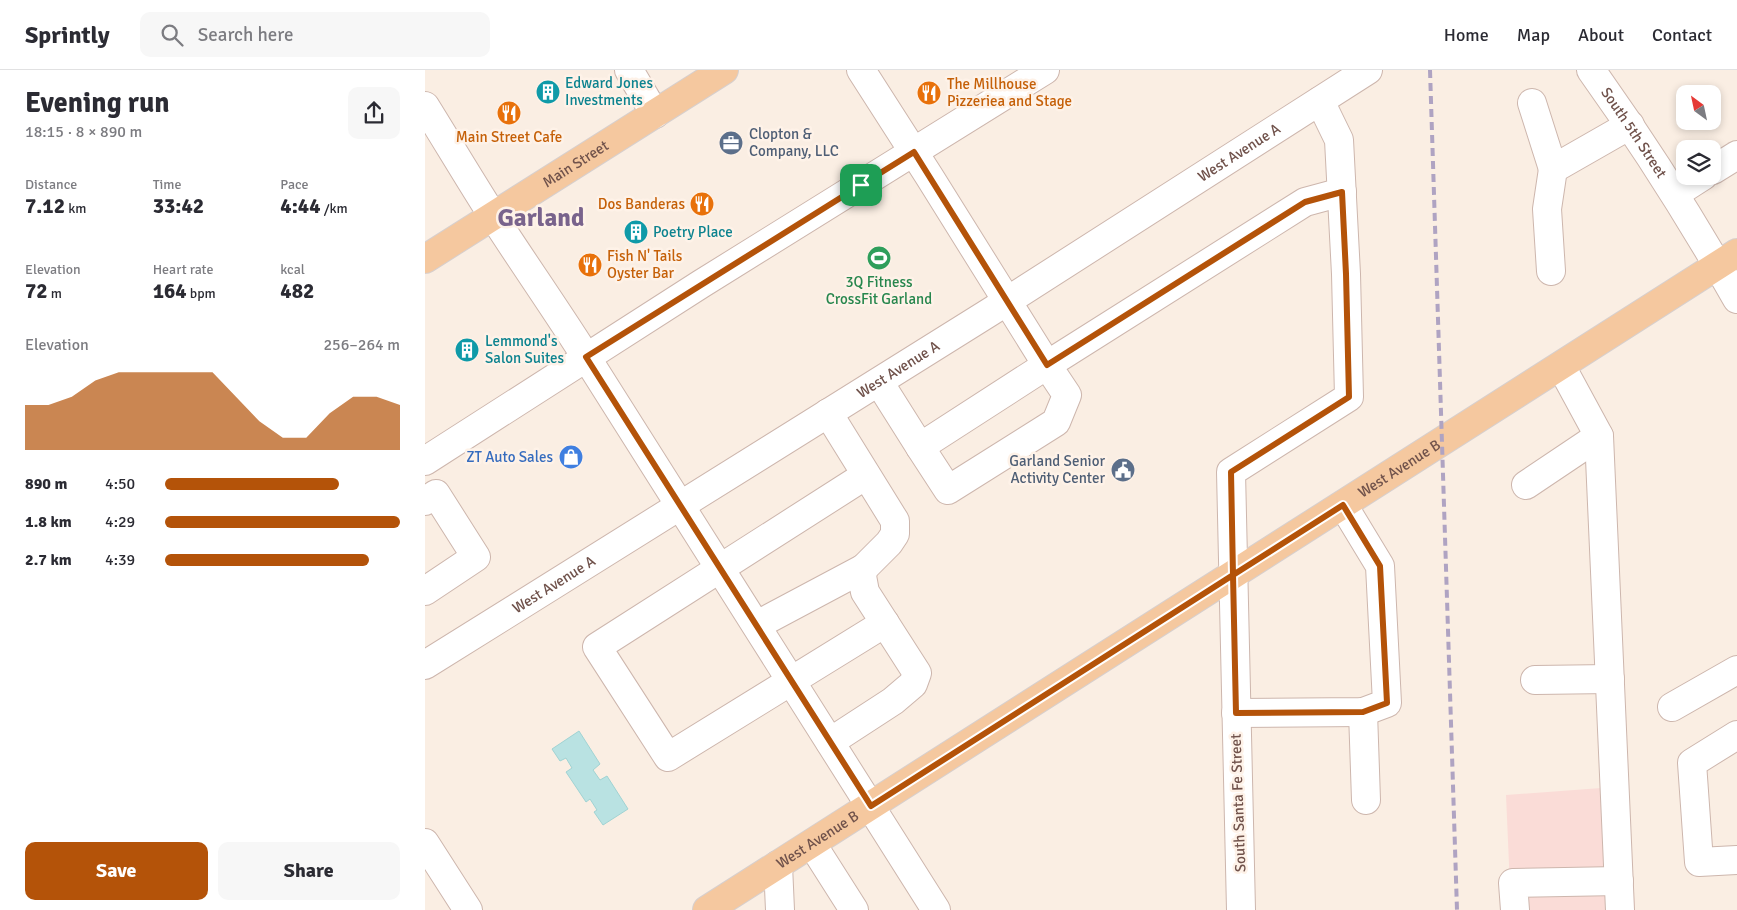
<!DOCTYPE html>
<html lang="en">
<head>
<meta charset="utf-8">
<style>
  body { margin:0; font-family:Signika,sans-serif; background:#f7f7f7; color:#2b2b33; height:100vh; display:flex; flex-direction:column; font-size:19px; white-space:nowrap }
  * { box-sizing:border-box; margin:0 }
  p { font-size:16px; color:#7c7c81 }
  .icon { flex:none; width:28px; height:28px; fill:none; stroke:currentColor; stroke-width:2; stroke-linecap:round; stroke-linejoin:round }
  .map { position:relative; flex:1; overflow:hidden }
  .panel { display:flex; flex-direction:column; background:#fff; width:425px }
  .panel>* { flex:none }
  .needle { width:32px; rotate:327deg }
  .controls { position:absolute; left:1251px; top:15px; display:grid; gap:10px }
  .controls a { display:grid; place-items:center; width:45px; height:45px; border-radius:10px; background:#fff; box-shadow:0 2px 8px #0003; font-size:25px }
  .pin { position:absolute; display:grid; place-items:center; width:42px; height:42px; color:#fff; margin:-21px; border-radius:10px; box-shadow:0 2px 8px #0006 }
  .round { display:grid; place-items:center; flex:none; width:52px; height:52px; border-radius:10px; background:#f7f7f7 }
  .summary { display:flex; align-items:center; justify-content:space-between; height:85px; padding:0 25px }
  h1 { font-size:28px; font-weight:700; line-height:38px }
  .stats { display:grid; grid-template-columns:repeat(3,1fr); gap:8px; height:85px; padding:5px 25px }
  .stats div { display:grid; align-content:center }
  .stats b { font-size:21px; font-weight:700 }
  .stats small { font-size:14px; font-weight:400 }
  .stats p { font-size:14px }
  .chart { height:140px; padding:10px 25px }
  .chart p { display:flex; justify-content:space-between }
  .chart svg { width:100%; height:90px; margin-top:5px; fill:#b45309; opacity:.7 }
  .primary-button { display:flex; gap:10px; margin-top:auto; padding:10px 25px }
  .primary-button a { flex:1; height:58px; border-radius:10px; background:#b45309; color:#fff; font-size:20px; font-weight:700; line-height:58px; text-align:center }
  .primary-button a+a { background:#f7f7f7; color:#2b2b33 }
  ul { padding:0 25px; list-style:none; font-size:16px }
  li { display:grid; grid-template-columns:80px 60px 1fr; align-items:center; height:38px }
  li i { height:12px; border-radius:6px; background:#b45309 }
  header { display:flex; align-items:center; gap:30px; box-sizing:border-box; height:70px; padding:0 25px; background:#fff; border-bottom:1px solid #e1e1e2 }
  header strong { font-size:24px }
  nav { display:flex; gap:28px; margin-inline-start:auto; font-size:18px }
  .search { width:350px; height:45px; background:#f7f7f7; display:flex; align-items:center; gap:12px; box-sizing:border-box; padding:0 18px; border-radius:10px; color:#7c7c81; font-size:19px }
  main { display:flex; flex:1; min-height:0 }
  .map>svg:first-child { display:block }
  .commercial { fill:#fadcd7 }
  .water { fill:#b9e2e2; stroke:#a0d3d3 }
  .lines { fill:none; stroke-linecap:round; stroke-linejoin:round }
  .minor-casing { stroke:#cdb6ad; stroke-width:30 }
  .major-casing { stroke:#d7cfcd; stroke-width:30 }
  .minor { stroke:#fff; stroke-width:28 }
  .major { stroke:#f5c89f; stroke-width:28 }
  .rail { stroke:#afa3c2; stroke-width:4; stroke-dasharray:8 5; stroke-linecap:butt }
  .route-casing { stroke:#fff; stroke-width:10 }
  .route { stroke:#b45309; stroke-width:6 }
  .labels { text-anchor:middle; stroke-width:5; stroke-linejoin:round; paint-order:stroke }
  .culture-label { font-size:15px; fill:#0d838f; stroke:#fef2e8; text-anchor:start }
  .food-label { font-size:15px; fill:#c56008; stroke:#fef2e8; text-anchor:start }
  .street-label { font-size:15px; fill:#70524b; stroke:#fef2e8 }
  .service-label { font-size:15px; fill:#4e5e75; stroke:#fef2e8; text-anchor:start }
  .leisure-label { font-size:15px; fill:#27864d; stroke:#fef2e8 }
  .shop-label { font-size:15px; fill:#366cbe; stroke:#fef2e8; text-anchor:end }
  .town-label { font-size:25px; font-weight:bold; fill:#79638c; stroke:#fef2e8 }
</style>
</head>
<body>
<header>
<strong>Sprintly</strong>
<div class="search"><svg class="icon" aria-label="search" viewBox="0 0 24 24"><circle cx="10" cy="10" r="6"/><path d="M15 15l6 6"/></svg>Search here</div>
<nav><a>Home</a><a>Map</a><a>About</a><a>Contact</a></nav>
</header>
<main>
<section class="panel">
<div class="summary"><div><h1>Evening run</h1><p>18:15 · 8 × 890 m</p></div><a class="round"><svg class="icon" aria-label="share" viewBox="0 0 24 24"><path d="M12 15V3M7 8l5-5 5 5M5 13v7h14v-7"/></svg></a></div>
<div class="stats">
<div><p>Distance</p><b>7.12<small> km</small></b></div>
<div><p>Time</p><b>33:42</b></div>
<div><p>Pace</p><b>4:44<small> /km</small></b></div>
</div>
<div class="stats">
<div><p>Elevation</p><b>72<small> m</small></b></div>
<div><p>Heart rate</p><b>164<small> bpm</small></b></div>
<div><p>kcal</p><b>482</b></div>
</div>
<div class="chart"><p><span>Elevation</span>256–264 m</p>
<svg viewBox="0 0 160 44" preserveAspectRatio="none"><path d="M0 44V22L10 22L20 18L30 10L40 6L50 6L60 6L70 6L80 6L90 18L100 30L110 38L120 38L130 26L140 18L150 18L160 22V44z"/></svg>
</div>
<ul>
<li><b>890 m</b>4:50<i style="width:74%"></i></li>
<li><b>1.8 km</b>4:29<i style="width:100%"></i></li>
<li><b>2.7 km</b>4:39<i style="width:87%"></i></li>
</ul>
<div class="primary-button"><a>Save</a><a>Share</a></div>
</section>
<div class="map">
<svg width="1312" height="840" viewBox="0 0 1312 840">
  <rect width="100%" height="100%" fill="#faeee3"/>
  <path class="commercial" d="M 1203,716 L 1210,840 L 1086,840 L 1081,725 Z"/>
  <path class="water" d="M 154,661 L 175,694 L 168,700 L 175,710 L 182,706 L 203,739 L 178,755 L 169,742 L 172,740 L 165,729 L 161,732 L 141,702 L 147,698 L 141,688 L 135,691 L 127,679 Z"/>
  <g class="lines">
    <defs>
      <g id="minor">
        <path d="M 204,0 L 230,44"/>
        <path d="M 436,0 L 504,106 L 622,295 L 495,377 L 454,312"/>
        <path id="s1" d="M 1166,0 C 1219,74 1267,150 1312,229"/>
        <path d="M 1107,33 L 1128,99"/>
        <path d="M 0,36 C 23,73 45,110 68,146 C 99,194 132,241 163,290 C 280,473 394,657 511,840"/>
        <path d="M 1288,100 L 1312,85"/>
        <path d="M 1250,124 L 1278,106"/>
        <path d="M 1126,201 L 1122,139 L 1128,99 L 1205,55"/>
        <path d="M 1136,296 L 1174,366 L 1195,840"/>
        <path d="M 403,343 L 470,451 L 470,464 L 464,473 L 439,498 L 437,506 L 440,522 L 492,603 L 488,614 L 468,631 L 405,672"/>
        <path d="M 495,377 L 523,420 L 631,352 L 642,325 L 622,295 L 880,132 L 917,122"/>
        <path d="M 0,391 L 276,214 L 620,0"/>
        <path d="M 441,405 L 172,577 L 243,687 L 460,553"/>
        <path d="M 1101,415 L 1174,366"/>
        <path d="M 0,431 L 11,424 L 51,487 L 0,521"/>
        <path d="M 332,555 L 439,498"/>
        <path id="s2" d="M 0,595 L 565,242 L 943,0"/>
        <path d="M 1110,610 L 1185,609"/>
        <path d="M 1247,637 L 1312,600"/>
        <path d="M 938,642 L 941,730"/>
        <path d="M 811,643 L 938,642 L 962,633 L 955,496 L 918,435"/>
        <path d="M 1312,665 L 1267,693 L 1274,792 L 1312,790"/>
        <path d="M 0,773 L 43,840"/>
        <path d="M 387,774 L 429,840"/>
        <path d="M 353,795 L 355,840"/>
        <path d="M 816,840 L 806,402 L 924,327 L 921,204 L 914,70 L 895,31"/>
        <path d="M 1090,840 L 1088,813 L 1194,811"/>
      </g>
      <g id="major">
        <path id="s3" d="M 0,189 L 299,0"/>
        <path id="s4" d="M 282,840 L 1312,183"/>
      </g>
    </defs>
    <use href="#minor" class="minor-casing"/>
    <use href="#major" class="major-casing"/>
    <use href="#minor" class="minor"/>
    <use href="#major" class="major"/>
    <path class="rail" d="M 1005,0 L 1032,840"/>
  </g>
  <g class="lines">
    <defs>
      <path id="route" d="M 436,115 L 161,287 L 446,736 L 808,505 L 811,643 L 938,642 L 962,633 L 955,496 L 918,435 L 808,505 L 806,402 L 924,327 L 921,204 L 917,122 L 880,132 L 622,295 L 489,82 L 436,115"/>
    </defs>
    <use href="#route" class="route-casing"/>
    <use href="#route" class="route"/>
  </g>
  <defs>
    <symbol id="building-disc" viewBox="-11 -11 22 22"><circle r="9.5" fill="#0f9aa8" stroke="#fef2e8"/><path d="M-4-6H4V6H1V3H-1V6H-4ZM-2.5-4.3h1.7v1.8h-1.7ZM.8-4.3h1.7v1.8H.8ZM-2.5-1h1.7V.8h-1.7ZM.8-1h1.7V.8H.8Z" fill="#fff"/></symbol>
    <symbol id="restaurant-disc" viewBox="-11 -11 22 22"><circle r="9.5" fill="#e8710a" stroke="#fef2e8"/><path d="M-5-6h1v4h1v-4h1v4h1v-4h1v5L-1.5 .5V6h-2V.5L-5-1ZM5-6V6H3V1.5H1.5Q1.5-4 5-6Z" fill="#fff"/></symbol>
    <symbol id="office-disc" viewBox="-11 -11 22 22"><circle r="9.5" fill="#5c6f8a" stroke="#fef2e8"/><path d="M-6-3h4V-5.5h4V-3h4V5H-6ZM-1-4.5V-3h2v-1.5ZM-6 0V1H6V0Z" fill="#fff"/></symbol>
    <symbol id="stadium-disc" viewBox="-11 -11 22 22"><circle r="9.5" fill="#2e9e5b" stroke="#fef2e8"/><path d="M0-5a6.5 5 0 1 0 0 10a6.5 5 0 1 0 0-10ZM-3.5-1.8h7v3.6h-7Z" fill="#fff"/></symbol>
    <symbol id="shop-disc" viewBox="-11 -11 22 22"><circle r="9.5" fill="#3f7fe0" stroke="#fef2e8"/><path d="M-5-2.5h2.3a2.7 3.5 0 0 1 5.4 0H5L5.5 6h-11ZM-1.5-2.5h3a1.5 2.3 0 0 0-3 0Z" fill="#fff"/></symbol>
    <symbol id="civic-disc" viewBox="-11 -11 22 22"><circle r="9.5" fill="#5c6f8a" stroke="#fef2e8"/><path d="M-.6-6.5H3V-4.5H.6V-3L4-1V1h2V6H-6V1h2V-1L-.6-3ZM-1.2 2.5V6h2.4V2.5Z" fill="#fff"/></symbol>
  </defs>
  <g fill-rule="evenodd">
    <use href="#building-disc" x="109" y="8" width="28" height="28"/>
    <use href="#restaurant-disc" x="490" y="9" width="28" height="28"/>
    <use href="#restaurant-disc" x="70" y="29" width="28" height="28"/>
    <use href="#office-disc" x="292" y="59" width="28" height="28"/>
    <use href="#restaurant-disc" x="263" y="120" width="28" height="28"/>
    <use href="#building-disc" x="197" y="148" width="28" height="28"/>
    <use href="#stadium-disc" x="440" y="174" width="28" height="28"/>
    <use href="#restaurant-disc" x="151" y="181" width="28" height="28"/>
    <use href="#building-disc" x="28" y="266" width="28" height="28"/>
    <use href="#shop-disc" x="132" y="373" width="28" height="28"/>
    <use href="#civic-disc" x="684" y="386" width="28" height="28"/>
  </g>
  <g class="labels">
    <g class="culture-label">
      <text x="140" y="18">Edward Jones<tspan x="140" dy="17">Investments</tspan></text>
      <text x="228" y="167">Poetry Place</text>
      <text x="60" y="276">Lemmond's<tspan x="60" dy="17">Salon Suites</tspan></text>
    </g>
    <g class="food-label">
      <text x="522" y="19">The Millhouse<tspan x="522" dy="17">Pizzeriea and Stage</tspan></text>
      <text x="84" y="72" text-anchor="middle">Main Street Cafe</text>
      <text x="260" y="139" text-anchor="end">Dos Banderas</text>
      <text x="182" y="191">Fish N' Tails<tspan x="182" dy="17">Oyster Bar</tspan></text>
    </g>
    <g class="street-label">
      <text dy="5" stroke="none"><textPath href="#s1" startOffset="76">South 5th Street</textPath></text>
      <text dy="5" stroke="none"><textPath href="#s2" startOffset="962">West Avenue A</textPath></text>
      <text dy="5" stroke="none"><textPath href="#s3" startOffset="178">Main Street</textPath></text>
      <text dy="5" stroke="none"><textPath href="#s2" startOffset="558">West Avenue A</textPath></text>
      <text dy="5" stroke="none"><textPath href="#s4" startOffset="821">West Avenue B</textPath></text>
      <text dy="5" stroke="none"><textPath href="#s2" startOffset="152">West Avenue A</textPath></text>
      <text transform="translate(813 733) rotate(-92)" y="5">South Santa Fe Street</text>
      <text dy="5" stroke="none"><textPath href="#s4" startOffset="131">West Avenue B</textPath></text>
    </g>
    <g class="service-label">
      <text x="324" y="69">Clopton &amp;<tspan x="324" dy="17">Company, LLC</tspan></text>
      <text x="680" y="396" text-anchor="end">Garland Senior<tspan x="680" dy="17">Activity Center</tspan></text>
    </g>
    <g class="leisure-label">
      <text x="454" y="217">3Q Fitness<tspan x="454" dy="17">CrossFit Garland</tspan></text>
    </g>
    <g class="shop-label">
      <text x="128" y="392">ZT Auto Sales</text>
    </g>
    <g class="town-label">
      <text x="116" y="156">Garland</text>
    </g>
  </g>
</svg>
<div class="controls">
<a><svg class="needle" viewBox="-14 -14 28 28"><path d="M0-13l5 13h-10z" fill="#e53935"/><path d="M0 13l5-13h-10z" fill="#7c7c81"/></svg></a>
<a><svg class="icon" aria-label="layers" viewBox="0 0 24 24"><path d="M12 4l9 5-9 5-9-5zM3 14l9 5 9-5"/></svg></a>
</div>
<div class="pin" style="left:436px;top:115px;background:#1e9e55"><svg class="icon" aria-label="arrive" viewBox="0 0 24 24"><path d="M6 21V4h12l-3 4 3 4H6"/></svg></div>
</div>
</main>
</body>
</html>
